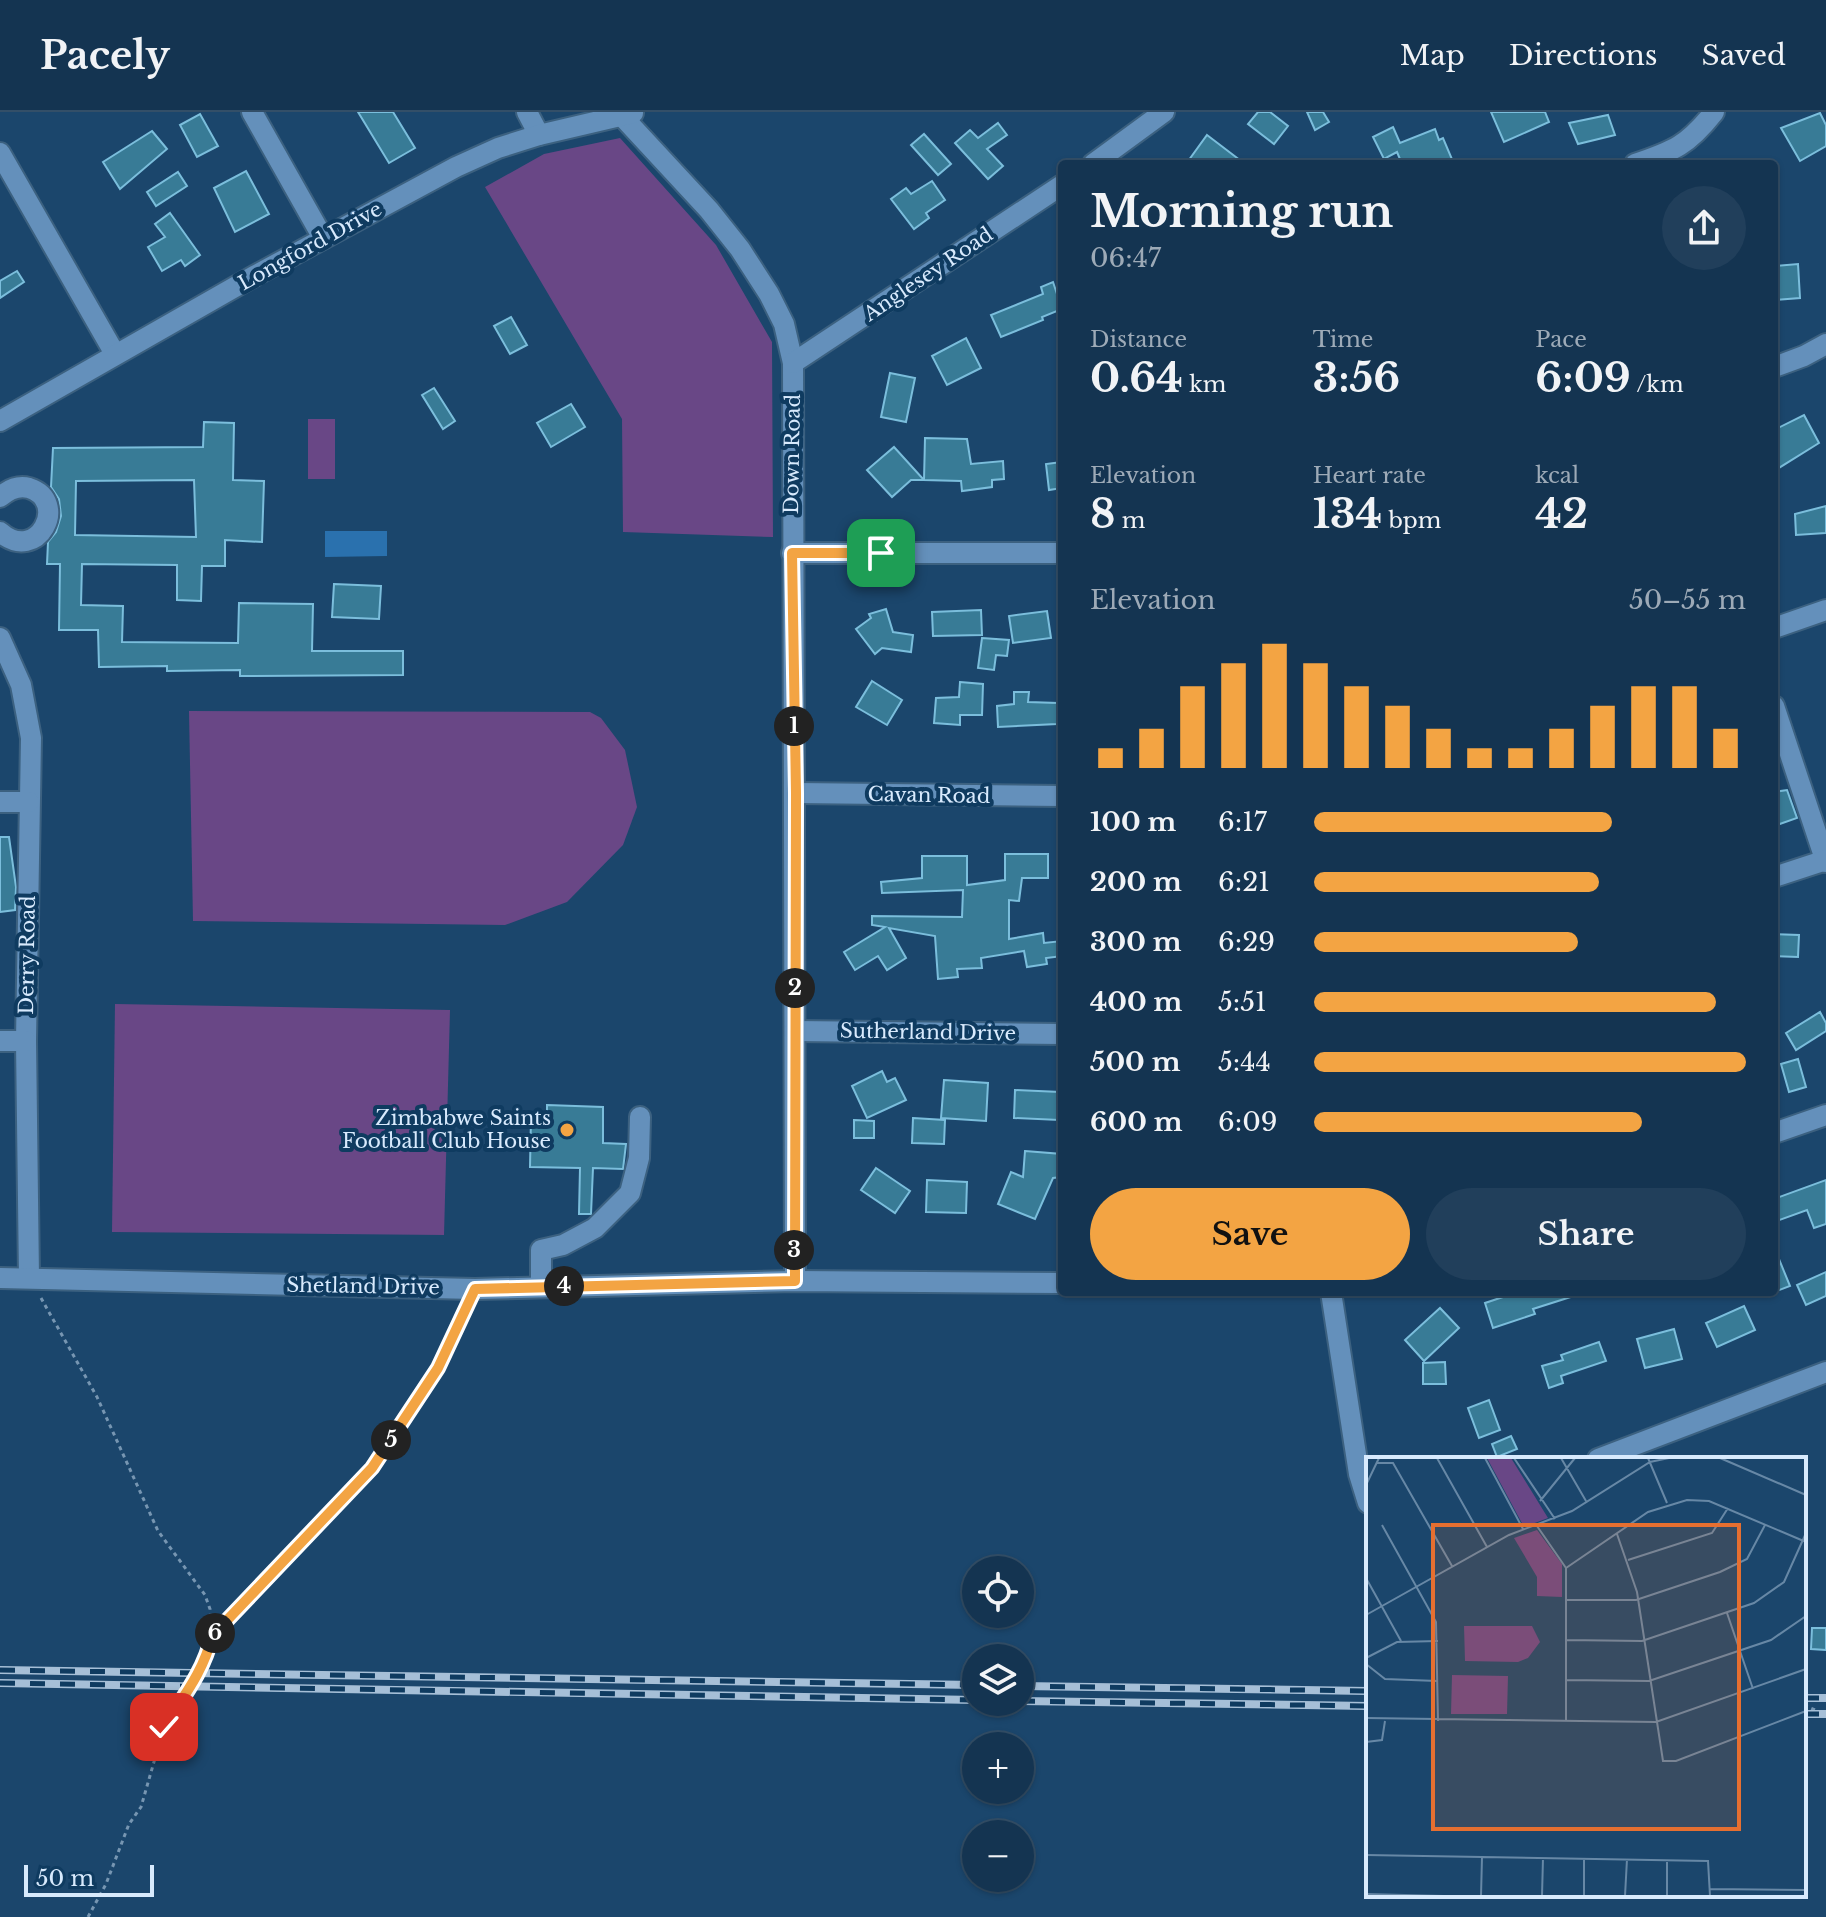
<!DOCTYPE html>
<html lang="en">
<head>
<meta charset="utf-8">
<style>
  body { margin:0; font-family:"Libre Baskerville",serif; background:#213f5b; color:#f1f3f6; height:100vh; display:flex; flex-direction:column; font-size:30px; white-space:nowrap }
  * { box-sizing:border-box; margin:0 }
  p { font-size:26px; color:#9daab7 }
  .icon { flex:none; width:44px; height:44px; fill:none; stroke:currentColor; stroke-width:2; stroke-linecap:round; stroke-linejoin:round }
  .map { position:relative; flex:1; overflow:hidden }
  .drawer { position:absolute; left:1058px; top:48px; width:720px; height:1136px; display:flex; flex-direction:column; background:#143451; border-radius:8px; box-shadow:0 2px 6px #0004,0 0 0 2px #334f68 }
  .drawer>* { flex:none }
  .tools { position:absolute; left:962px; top:1444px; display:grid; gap:16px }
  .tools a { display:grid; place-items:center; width:72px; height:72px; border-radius:50%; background:#143451; box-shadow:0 2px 6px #0004,0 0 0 2px #334f68; font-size:40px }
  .scale { position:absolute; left:24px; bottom:20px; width:130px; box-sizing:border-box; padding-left:8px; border:4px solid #d8eafd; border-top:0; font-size:22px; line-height:28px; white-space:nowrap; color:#d8eafd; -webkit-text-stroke:6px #0f3b60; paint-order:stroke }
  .pin { position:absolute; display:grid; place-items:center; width:68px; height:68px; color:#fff; margin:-34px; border-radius:16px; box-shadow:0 4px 12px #0006 }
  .km { position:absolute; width:40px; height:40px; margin:-20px; border-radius:50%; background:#222; color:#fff; font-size:22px; line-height:40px; text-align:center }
  .round { display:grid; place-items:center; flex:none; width:84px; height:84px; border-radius:42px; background:#213f5b }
  .summary { display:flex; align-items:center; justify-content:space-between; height:136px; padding:0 32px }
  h1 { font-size:44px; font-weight:800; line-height:60px }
  .stats { display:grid; grid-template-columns:repeat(3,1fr); gap:12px; height:136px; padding:8px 32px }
  .stats div { display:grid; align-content:center }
  .stats b { font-size:40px; font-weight:800 }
  .stats small { font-size:22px; font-weight:400 }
  .stats p { font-size:22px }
  .chart { height:224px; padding:16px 32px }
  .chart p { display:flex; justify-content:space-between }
  .chart svg { width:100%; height:144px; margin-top:8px; stroke:#f3a443; stroke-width:6 }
  .primary-button { display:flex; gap:16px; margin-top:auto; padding:16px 32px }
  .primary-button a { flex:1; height:92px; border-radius:48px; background:#f3a443; color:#111; font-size:32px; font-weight:800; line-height:92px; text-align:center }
  .primary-button a+a { background:#213f5b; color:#f1f3f6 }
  ul { padding:0 32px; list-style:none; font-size:26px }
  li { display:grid; grid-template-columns:128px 96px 1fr; align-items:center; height:60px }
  li i { height:20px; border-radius:10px; background:#f3a443 }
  header { display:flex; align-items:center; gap:48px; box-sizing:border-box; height:112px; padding:0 40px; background:#143451; border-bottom:2px solid #334f68 }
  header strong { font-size:38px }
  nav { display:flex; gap:44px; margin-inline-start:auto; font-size:28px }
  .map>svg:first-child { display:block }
  .green { fill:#694786 }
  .water { fill:#2a71ae }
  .building { fill:#387b96; stroke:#7bbedc; stroke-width:2; fill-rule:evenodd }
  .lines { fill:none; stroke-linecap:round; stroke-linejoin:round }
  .minor-casing { stroke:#3c6180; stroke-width:24 }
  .path { stroke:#7796b2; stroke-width:3; stroke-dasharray:4 4; stroke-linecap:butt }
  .minor { stroke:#6490bb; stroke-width:20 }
  .rail-casing { stroke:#a6bfd7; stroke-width:8 }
  .rail { stroke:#0f3b60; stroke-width:5; stroke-dasharray:15; stroke-linecap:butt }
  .route-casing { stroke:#fff; stroke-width:16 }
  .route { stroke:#f3a443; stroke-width:10 }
  .poi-dot { fill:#f3a443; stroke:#0f3b60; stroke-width:3 }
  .labels { text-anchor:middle; stroke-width:8; stroke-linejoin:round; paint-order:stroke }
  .street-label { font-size:20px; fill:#d8eafd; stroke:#0f3b60 }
  .poi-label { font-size:20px; fill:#d8eafd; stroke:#0f3b60; text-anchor:end }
  .inset-road { fill:none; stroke:#6788a6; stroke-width:2 }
  .view { fill:#e66f30; fill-opacity:0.15; stroke:#e66f30; stroke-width:4 }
  .inset-edge { fill:none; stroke:#d8eafd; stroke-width:4 }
</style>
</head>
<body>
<header>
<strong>Pacely</strong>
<nav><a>Map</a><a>Directions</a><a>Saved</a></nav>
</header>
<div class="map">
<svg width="1826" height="1805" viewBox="0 0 1826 1805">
  <rect width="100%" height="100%" fill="#1b466c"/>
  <g class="green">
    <path d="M 620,26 L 716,133 L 772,230 L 773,425 L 623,420 L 622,307 L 485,75 L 544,42 Z"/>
    <rect x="308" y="307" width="27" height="60"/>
    <path d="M 189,599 L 590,600 L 601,606 L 625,638 L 637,695 L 623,733 L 567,790 L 505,813 L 193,809 Z"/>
    <path d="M 115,892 L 450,898 L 444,1123 L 112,1120 Z"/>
  </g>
  <path class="water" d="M 325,419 L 387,419 L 387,444 L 325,445 Z"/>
  <g class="building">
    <path d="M 358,0 L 393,0 L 415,36 L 389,51 Z"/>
    <path d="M 1258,0 L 1270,0 L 1288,14 L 1274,32 L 1248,12 Z"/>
    <path d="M 1307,0 L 1323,0 L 1329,10 L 1315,18 Z"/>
    <path d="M 1491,0 L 1545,0 L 1549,10 L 1504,30 Z"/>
    <path d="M 1820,1 L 1826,13 L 1826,34 L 1800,49 L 1781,16 Z"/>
    <path d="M 200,2 L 218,34 L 197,45 L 180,13 Z"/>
    <path d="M 1608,3 L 1615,23 L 1578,32 L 1569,11 Z"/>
    <path d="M 998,11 L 1007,23 L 987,37 L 1003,54 L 988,67 L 955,31 L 970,18 L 978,26 Z"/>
    <path d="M 1393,15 L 1400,31 L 1435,17 L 1439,28 L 1443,26 L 1454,52 L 1402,52 L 1397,40 L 1384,47 L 1373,25 Z"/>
    <path d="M 152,19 L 167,37 L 120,77 L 103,50 Z"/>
    <path d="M 924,22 L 951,52 L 938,63 L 911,33 Z"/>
    <path d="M 1207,23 L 1245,52 L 1186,52 Z"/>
    <path d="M 246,59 L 269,102 L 235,120 L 214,76 Z"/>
    <path d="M 178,60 L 187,74 L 156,94 L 147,80 Z"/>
    <path d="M 932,69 L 945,88 L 926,101 L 929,106 L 914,117 L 891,87 L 906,76 L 911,82 Z"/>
    <path d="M 170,101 L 200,143 L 185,154 L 181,148 L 162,159 L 148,135 L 165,125 L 155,112 Z"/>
    <path d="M 1798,152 L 1800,186 L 1774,188 L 1776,154 Z"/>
    <path d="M 17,159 L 24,170 L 0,186 L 0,169 Z"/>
    <path d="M 1053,170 L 1062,197 L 1042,205 L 1043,208 L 1001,225 L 991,203 L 1043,182 L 1041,175 Z"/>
    <path d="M 511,205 L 527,233 L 510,242 L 494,214 Z"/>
    <path d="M 966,226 L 981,256 L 947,273 L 932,244 Z"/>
    <path d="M 890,261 L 915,266 L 906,310 L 881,305 Z"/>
    <path d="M 434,276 L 455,309 L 443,317 L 422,283 Z"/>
    <path d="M 571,292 L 585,315 L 551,335 L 537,311 Z"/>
    <path d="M 1804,303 L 1819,331 L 1774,359 L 1774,318 Z"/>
    <path d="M 204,310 L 234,311 L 233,368 L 264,369 L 262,430 L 225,428 L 225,454 L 202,454 L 201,489 L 177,488 L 177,453 L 82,452 L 81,493 L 123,494 L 122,530 L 238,531 L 239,491 L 313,492 L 312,539 L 403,539 L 403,563 L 240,564 L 240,558 L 167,559 L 167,554 L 99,555 L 98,518 L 59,518 L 60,452 L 47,452 L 48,430 L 56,420 L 61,404 L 59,387 L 51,375 L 53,336 L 203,335 ZM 194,368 L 196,425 L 75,423 L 76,369 Z"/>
    <path d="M 925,326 L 967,327 L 971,352 L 1003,349 L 1004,367 L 992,368 L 992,375 L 962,379 L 961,369 L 924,368 Z"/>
    <path d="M 894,335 L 924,368 L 911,368 L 892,385 L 867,358 Z"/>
    <path d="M 1062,350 L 1062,376 L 1049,378 L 1046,352 Z"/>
    <path d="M 1826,394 L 1826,421 L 1796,423 L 1795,402 Z"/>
    <path d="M 334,472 L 381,474 L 379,507 L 332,505 Z"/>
    <path d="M 886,497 L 893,520 L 913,523 L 911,540 L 882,536 L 875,542 L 856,517 L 871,506 L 869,502 Z"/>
    <path d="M 981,498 L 982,523 L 933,524 L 932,500 Z"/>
    <path d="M 1047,499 L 1051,526 L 1013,531 L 1009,504 Z"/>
    <path d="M 982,526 L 1009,528 L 1007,544 L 996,543 L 994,558 L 978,556 Z"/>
    <path d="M 872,569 L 902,588 L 887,613 L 856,595 Z"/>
    <path d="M 960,570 L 983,572 L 982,603 L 960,603 L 960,613 L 934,611 L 936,586 L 959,585 Z"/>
    <path d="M 1014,580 L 1029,580 L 1028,590 L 1058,591 L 1057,612 L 998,615 L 997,594 L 1014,592 Z"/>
    <path d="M 1787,678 L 1797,706 L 1774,714 L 1774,680 Z"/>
    <path d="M 0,725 L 9,725 L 16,775 L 15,798 L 0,800 Z"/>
    <path d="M 1005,742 L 1048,742 L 1048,766 L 1022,766 L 1019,789 L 1009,788 L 1009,827 L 1043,821 L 1044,831 L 1062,829 L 1062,844 L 1046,846 L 1047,852 L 1027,855 L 1024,839 L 981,846 L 982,856 L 957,857 L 958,865 L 938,867 L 935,824 L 889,816 L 906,846 L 887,858 L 878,844 L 855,858 L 844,840 L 885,815 L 872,813 L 872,804 L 962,805 L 963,778 L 882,781 L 881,770 L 922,766 L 922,744 L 967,744 L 967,773 L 1005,768 Z"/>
    <path d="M 1774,822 L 1799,823 L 1798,845 L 1774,844 Z"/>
    <path d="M 1820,900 L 1826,911 L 1826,919 L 1796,938 L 1786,921 Z"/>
    <path d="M 1798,947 L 1806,975 L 1789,980 L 1781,952 Z"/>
    <path d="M 882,959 L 887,970 L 895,966 L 906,988 L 867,1006 L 852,974 Z"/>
    <path d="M 944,968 L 988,971 L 986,1009 L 941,1006 Z"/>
    <path d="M 1015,978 L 1060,980 L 1059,1008 L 1014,1006 Z"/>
    <path d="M 547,993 L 603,995 L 603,1031 L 626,1032 L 623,1057 L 593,1056 L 591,1102 L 579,1102 L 580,1056 L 530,1055 L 531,1005 L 547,1005 Z"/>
    <path d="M 913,1006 L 945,1008 L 944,1032 L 912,1031 Z"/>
    <path d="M 854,1008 L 874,1009 L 874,1026 L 854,1026 Z"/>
    <path d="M 1025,1039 L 1062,1042 L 1062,1065 L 1053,1066 L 1035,1107 L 998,1092 L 1011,1060 L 1023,1065 Z"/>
    <path d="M 876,1056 L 910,1079 L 895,1101 L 861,1078 Z"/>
    <path d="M 927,1068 L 967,1070 L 966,1101 L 926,1100 Z"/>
    <path d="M 1826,1068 L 1826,1112 L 1814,1116 L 1807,1098 L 1774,1110 L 1774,1087 Z"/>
    <path d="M 1774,1135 L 1790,1174 L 1774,1180 Z"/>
    <path d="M 1826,1160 L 1826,1184 L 1806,1193 L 1797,1173 Z"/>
    <path d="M 1518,1180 L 1577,1180 L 1577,1183 L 1533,1197 L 1535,1202 L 1493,1216 L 1485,1191 Z"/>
    <path d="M 1744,1194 L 1755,1218 L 1717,1235 L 1706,1211 Z"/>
    <path d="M 1440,1196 L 1459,1216 L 1424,1249 L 1405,1228 Z"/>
    <path d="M 1674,1217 L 1682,1247 L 1645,1256 L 1637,1227 Z"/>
    <path d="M 1599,1230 L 1606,1249 L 1561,1264 L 1563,1271 L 1549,1276 L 1542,1254 L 1563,1248 L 1561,1243 Z"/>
    <path d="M 1445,1250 L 1446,1272 L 1423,1272 L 1423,1251 Z"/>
    <path d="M 1489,1288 L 1500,1318 L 1479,1326 L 1468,1296 Z"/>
    <path d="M 1511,1324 L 1517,1337 L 1497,1345 L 1492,1332 Z"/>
    <path d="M 1812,1516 L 1826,1516 L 1826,1538 L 1811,1537 Z"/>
  </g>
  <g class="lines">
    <defs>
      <g id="minor">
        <path d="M 252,0 L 323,126"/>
        <path d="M 527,0 L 539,23"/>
        <path d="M 622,4 L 709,98 L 740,137 L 769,182 L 784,212 L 793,251 L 795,1169"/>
        <path d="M 0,41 L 115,242"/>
        <path d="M 1093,52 L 1164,0"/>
        <path d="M 1635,52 C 1674,39 1688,33 1714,0"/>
        <path d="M 793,251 L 1062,73"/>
        <path d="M 1774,255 L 1804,244 L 1826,232"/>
        <path d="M 0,309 L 256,163 L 456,55 L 498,36 L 539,23 L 633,1"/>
        <path d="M 0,385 C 8,378 18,373 29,376 C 70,389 38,453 0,420"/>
        <path d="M 792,441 L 1062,441"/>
        <path d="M 1774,516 L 1826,498"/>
        <path d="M 0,526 L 21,573 L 31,626 L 26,929 L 29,1166"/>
        <path d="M 1774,594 L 1826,750"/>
        <path d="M 796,681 L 1062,684"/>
        <path d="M 0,690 L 29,690"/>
        <path d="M 1774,765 L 1826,748"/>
        <path d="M 795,919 L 1062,922"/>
        <path d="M 0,929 L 26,929"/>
        <path d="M 1774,1021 L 1826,1003"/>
        <path d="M 0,1166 L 475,1177 L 795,1169 L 1062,1171"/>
        <path d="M 541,1175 L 541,1138 L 563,1133 L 595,1116 L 630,1081 L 639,1046 L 640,1005"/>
        <path d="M 1331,1180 L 1359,1362 L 1368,1391"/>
        <path d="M 1598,1347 L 1826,1260"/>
      </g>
    </defs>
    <use href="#minor" class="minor-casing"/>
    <g class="path">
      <path d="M 41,1186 L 97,1285 L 158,1419 L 205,1483 L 210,1497 L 212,1524 L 207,1545 L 164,1615 L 141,1695 L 129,1712 L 106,1772 L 88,1805"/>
      <path d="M 212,1524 L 372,1356 L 438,1256 L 466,1195"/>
      <path d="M 1804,1593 L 1826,1603"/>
    </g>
    <use href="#minor" class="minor"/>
    <defs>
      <g id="rail">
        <path d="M 0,1558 L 976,1573"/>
        <path d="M 0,1571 L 976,1588"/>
        <path d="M 1020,1574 L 1368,1579"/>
        <path d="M 1804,1586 L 1826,1586"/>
        <path d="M 1020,1589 L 1368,1594"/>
        <path d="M 1804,1602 L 1826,1602"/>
      </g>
    </defs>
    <use href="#rail" class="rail-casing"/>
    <use href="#rail" class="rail"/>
  </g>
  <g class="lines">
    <defs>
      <path id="route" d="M 164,1615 C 183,1585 204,1559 212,1524 L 372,1356 L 438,1256 L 475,1177 L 795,1169 L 796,681 L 792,441 L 881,441"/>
    </defs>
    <use href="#route" class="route-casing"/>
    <use href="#route" class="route"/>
  </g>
  <circle class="poi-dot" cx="567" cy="1018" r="8"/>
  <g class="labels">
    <g class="street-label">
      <text transform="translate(310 134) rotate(-29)" y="7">Longford Drive</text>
      <text transform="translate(928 162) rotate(-34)" y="7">Anglesey Road</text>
      <text transform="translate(792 342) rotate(-89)" y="7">Down Road</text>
      <text transform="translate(929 683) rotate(1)" y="7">Cavan Road</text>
      <text transform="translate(27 843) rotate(-89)" y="7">Derry Road</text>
      <text transform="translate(928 920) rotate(1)" y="7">Sutherland Drive</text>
      <text transform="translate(363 1174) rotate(1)" y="7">Shetland Drive</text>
    </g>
    <g class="poi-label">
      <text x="551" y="1013">Zimbabwe Saints<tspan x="551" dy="23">Football Club House</tspan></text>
    </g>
  </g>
  <g transform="translate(1366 1345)">
    <rect width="440" height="440" fill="#1b466c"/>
    <path d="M 121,1 L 145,1 L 182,61 L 158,70 ZM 171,73 L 196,107 L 196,140 L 171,139 L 171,120 L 148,81 ZM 98,169 L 166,169 L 174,185 L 162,201 L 152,205 L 99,204 ZM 86,218 L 142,219 L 141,257 L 85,257 Z" fill="#694786"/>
    <path class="inset-road" d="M 71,1 L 121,90M 119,1 L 157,72M 148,1 L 189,62M 195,1 L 220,44M 282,1 L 301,46M 354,1 L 440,38M 11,6 L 27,6 L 86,109M 0,28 L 13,1M 174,44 L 209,1M 16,68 L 70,165 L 72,264M 171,69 L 200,111 L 200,265M 251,77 L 271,135 L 297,304 L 310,304 L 440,254M 262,103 L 346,76 L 362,51M 200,111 L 282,55 L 321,43 L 343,44 L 440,85M 0,121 L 35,184M 200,143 L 270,143 L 354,115 L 381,102 L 399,68M 361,156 L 387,232M 0,158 L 143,78 L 206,54 L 284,5 L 303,1M 200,183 L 276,184 L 388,146 L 418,125 L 440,76M 0,201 L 31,185 L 72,184M 0,207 L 19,222 L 71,224M 200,223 L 283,224 L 405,183 L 440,159M 0,261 L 290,265 L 440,212M 0,285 L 16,283 L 19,264M 0,398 L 342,404 L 344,439M 344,432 L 440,433M 0,437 L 78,439M 115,439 L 116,400M 176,439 L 177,401M 218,439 L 218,402M 259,439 L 261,402M 301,439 L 301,403"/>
    <path class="view" d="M 67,68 L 373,68 L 373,372 L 67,372 Z"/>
    <rect width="440" height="440" class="inset-edge"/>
  </g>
</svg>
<div class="tools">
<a><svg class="icon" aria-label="locate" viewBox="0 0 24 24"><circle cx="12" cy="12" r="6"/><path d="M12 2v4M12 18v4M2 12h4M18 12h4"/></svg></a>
<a><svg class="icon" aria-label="layers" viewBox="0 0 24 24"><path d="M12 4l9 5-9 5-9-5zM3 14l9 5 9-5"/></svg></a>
<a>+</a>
<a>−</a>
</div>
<div class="scale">50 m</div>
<div class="pin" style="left:881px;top:441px;background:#1e9e55"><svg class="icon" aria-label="arrive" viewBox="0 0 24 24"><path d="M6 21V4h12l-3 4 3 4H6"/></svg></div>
<div class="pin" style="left:164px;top:1615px;background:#d93025"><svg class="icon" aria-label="check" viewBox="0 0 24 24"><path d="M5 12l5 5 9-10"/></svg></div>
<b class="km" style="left:794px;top:614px">1</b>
<b class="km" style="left:795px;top:876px">2</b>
<b class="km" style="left:794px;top:1138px">3</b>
<b class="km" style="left:564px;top:1174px">4</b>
<b class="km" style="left:391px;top:1328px">5</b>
<b class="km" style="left:215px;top:1521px">6</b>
<section class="drawer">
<div class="summary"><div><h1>Morning run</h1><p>06:47</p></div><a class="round"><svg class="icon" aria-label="share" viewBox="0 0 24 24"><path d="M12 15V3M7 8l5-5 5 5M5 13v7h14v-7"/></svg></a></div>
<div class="stats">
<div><p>Distance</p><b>0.64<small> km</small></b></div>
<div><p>Time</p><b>3:56</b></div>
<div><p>Pace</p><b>6:09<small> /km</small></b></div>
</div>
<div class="stats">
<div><p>Elevation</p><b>8<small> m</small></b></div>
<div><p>Heart rate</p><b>134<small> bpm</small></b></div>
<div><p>kcal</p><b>42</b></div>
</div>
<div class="chart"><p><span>Elevation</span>50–55 m</p>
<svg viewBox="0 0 160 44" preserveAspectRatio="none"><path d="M5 44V38M15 44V32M25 44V19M35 44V12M45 44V6M55 44V12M65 44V19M75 44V25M85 44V32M95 44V38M105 44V38M115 44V32M125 44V25M135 44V19M145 44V19M155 44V32"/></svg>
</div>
<ul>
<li><b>100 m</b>6:17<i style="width:69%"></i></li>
<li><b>200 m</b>6:21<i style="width:66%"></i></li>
<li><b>300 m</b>6:29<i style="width:61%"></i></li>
<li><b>400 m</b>5:51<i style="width:93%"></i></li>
<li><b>500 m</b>5:44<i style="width:100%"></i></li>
<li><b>600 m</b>6:09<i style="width:76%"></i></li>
</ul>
<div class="primary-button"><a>Save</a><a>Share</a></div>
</section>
</div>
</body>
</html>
